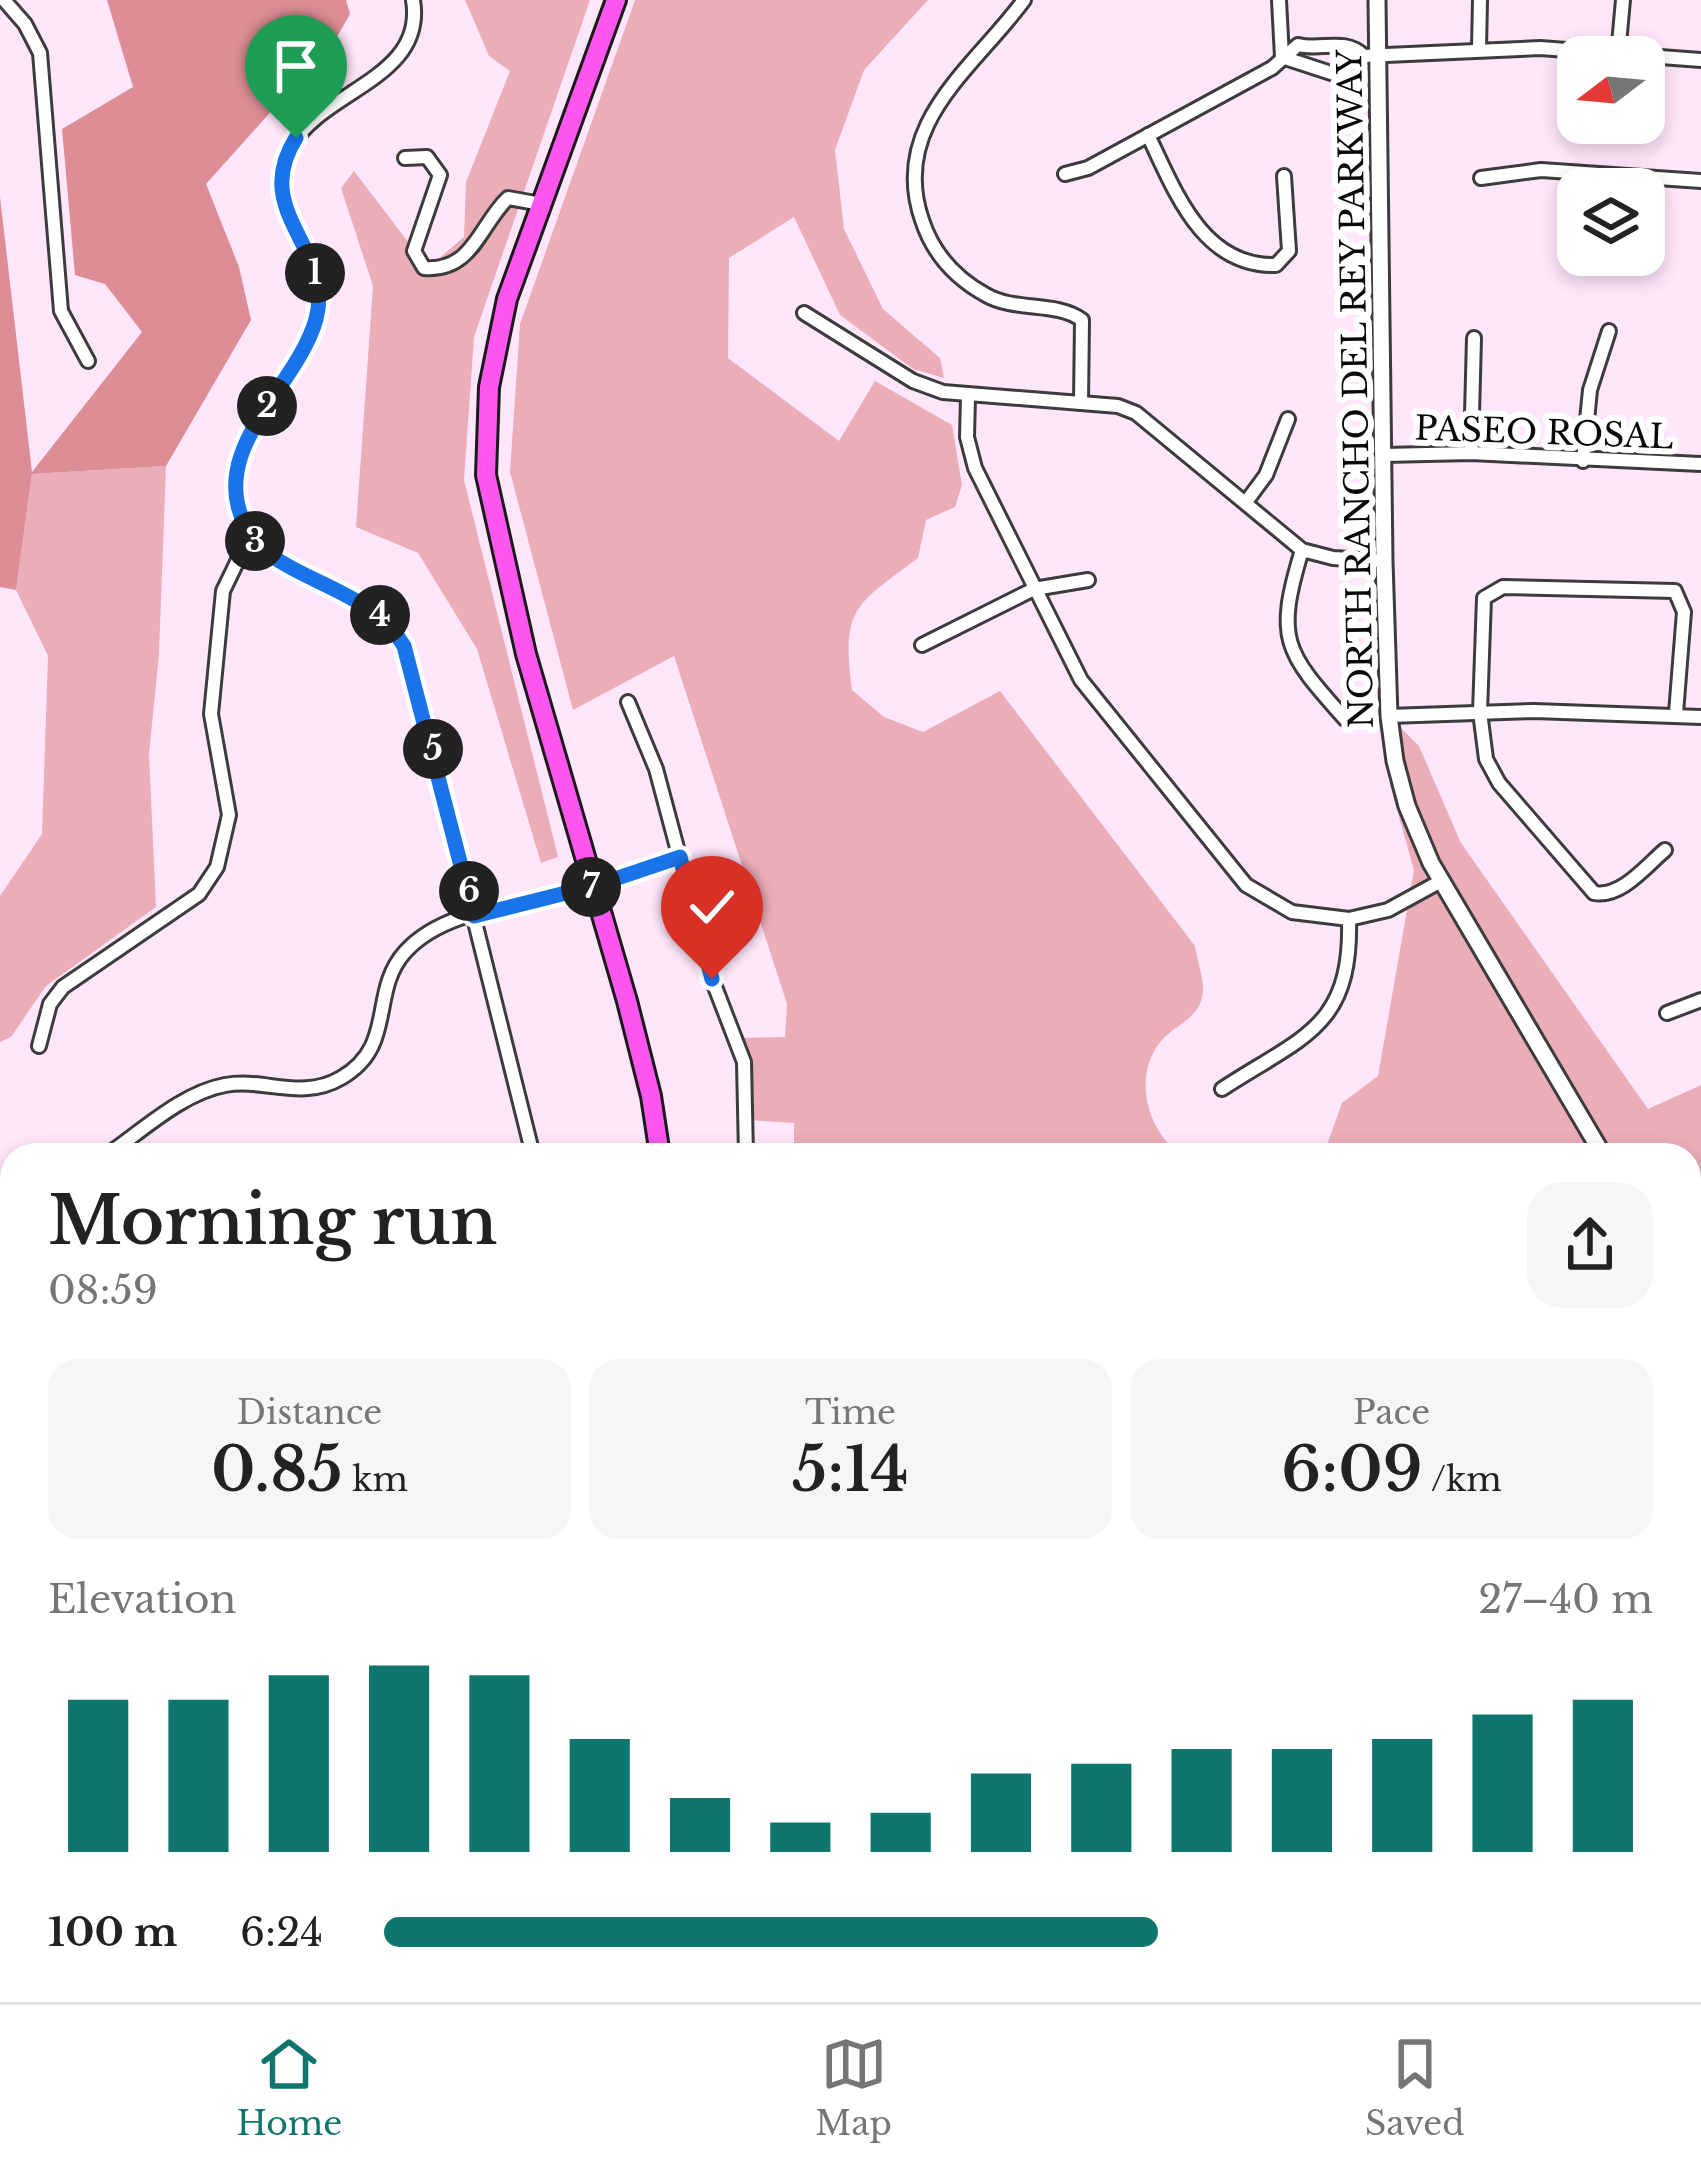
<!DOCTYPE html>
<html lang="en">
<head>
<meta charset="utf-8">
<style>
  body { margin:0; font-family:"Libre Baskerville",serif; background:#f6f6f6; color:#222; height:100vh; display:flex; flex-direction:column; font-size:45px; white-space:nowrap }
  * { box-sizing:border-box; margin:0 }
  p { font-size:39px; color:#767676 }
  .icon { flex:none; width:66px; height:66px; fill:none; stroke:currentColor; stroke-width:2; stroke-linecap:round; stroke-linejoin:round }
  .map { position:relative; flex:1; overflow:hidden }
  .sheet { position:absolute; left:0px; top:1143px; width:1701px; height:861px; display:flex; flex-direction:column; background:#fff; border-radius:36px 36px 0 0; box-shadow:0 6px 18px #0003 }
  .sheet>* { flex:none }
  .needle { width:78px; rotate:254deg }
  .tools { position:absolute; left:1557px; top:36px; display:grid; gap:24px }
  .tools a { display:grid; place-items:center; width:108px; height:108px; border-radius:24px; background:#fff; box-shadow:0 6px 18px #0003; font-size:60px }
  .pin { position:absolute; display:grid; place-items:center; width:102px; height:102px; color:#fff; margin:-123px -51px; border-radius:50% 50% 50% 0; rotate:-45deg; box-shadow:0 0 12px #0007 }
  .pin .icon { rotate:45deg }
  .km { position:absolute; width:60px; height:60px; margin:-30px; border-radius:50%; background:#222; color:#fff; font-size:33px; line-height:60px; text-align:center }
  .round { display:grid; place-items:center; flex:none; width:126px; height:126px; border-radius:36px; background:#f6f6f6 }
  .overview { display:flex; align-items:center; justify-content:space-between; height:204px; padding:0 48px }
  h1 { font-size:66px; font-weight:600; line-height:90px }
  .figures { display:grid; grid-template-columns:repeat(3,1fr); gap:18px; height:204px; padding:12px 48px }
  .figures div { display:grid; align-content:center; border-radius:30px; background:#f6f6f6; text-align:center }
  .figures b { font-size:60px; font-weight:600 }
  .figures small { font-size:33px; font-weight:400 }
  .figures p { font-size:33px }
  .chart { height:336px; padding:24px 48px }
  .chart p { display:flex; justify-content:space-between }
  .chart svg { width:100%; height:216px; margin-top:12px; stroke:#0f766e; stroke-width:6 }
  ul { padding:0 48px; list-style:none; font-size:39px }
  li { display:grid; grid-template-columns:192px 144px 1fr; align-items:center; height:90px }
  li i { height:30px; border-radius:15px; background:#0f766e }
  .menu { display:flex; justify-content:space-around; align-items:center; height:168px; border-top:3px solid #e0e0e0; background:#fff; font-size:33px; color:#767676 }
  .menu a { display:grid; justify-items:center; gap:6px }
  .menu .current { color:#0f766e }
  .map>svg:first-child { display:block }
  .green { fill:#ebaeb9 }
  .forest { fill:#dc8d95 }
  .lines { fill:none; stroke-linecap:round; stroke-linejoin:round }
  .minor-casing { stroke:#3c3c3c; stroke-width:18 }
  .tertiary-casing { stroke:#3c3c3c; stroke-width:21 }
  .primary-casing { stroke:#1a1a1a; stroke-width:24 }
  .minor { stroke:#fff; stroke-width:12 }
  .tertiary { stroke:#fff; stroke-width:15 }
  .primary { stroke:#ff56ef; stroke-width:18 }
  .route-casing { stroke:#fff; stroke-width:24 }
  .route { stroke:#1a73e8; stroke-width:15 }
  .labels { text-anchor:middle; stroke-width:12; stroke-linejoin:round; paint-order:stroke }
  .street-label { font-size:33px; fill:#090909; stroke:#fff }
</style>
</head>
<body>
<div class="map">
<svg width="1701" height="2002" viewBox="0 0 1701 2002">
  <rect width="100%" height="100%" fill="#ffe6fb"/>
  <g class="green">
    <path d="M 465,0 L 590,0 L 474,337 L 464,480 L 558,857 L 541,863 L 477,649 L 418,553 L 356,527 L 373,286 L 341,188 L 354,171 L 428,268 L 464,237 L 466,182 L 510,71 L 489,56 Z"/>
    <path d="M 635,0 L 928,0 L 864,70 L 835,150 L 844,229 L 883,309 L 940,358 L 944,378 L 913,369 L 840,315 L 794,217 L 729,258 L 728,358 L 839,441 L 875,381 L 952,425 L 962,485 L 955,507 L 926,520 L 918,558 C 855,605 841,608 852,690 L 884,717 L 923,732 L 1000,691 L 1195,946 C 1197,960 1204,979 1203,992 C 1200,1019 1177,1023 1162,1040 C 1132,1074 1146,1130 1181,1155 L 794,1155 L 794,1123 L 748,1120 L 736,1038 L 785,1037 L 787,1004 L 674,656 L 573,710 L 510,472 L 520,324 Z"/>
    <path d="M 166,466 L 159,654 L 149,754 L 156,907 L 46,986 L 11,1037 L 0,1042 L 0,896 L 42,834 L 48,656 L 16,590 L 32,474 Z"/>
    <path d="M 1389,716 L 1419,746 L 1461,843 L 1648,1109 L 1701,1085 L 1701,1260 L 1689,1249 L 1689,1155 L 1255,1155 L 1273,1144 L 1325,1150 L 1342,1103 L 1378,1076 L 1414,870 L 1390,785 Z"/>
  </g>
  <g class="forest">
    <path d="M 107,0 L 346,0 L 350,14 L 335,40 L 206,184 L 239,267 L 251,320 L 166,466 L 32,474 L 16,590 L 0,587 L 0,197 L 32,472 L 142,332 L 105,284 L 75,275 L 62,129 L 133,87 Z"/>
    <path d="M 1162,1992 L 1341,1992 L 1346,2002 L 1160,2002 L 1166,1994 Z"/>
  </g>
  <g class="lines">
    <defs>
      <g id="minor">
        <path d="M 4,0 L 25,24 L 40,53 L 61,311 L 88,361"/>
        <path d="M 413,0 C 426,78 324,90 292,145 C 254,208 331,254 317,317 C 301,384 214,438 240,514 C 265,585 373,579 409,657 L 533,1155"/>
        <path d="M 1024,0 C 974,68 889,124 922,220 C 933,254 955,278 986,295 C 1016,312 1056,301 1082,320 L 1081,403"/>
        <path d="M 1279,0 L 1282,57"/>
        <path d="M 1479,49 L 1480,0"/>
        <path d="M 1618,55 L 1623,0"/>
        <path d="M 1282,57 L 1334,74 L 1364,56"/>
        <path d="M 1148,135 C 1175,191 1202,267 1276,265 L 1289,251 L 1284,176"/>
        <path d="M 405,158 L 427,157 L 440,175 L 414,251 L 424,268 C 473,272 480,224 508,198 L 541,204"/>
        <path d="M 1065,174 L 1088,168 L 1272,68 L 1298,45 C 1321,51 1345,37 1364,56 L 1540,48 L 1701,60"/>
        <path d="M 1481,178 L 1541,170 L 1701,181"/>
        <path d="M 804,313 L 913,381 L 943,392 L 1118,406 L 1136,413 L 1302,550 L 1333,558 L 1384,561"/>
        <path d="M 968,397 L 967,437 L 975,468 L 1081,680 L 1246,885 L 1292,912 L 1349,919 L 1388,910 L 1441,881"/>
        <path d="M 1471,453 L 1474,338"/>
        <path d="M 1384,455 L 1471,453 L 1701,464"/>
        <path d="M 1583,461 L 1590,390 L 1609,331"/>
        <path d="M 1246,502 L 1266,475 L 1288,419"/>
        <path d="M 1302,550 C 1275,639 1284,651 1345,719"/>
        <path d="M 922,645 L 1034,589 L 1088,580"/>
        <path d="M 628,702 L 656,769 L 712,979 L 744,1062 L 746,1155"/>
        <path d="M 1389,716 L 1534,711 L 1701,717"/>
        <path d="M 1665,850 C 1646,866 1621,898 1594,893 L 1499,783 L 1486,759 L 1480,712 L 1484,598 L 1503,587 L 1675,591 L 1684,612 L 1676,713"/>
        <path d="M 1667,1013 L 1701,1000"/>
        <path d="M 39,1046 L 50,1004 L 63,987 L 199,894 L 217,867 L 229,815 L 211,714 L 223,591 L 239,558 L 256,542"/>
        <path d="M 1222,1089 C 1303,1036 1352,1028 1349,919"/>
        <path d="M 107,1155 C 142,1131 182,1093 225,1085 C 266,1078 301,1101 341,1078 C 397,1046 369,992 405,952 C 448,904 534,906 593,886 C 622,877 650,866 680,857"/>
        <path d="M 0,1226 L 12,1218"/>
        <path d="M 1689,1394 L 1701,1402"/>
        <path d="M 0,1572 L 12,1596"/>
        <path d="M 1689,1706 L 1701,1698"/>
        <path d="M 408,1992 L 415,2002"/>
        <path d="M 498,1992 L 505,2002"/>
        <path d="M 644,1992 L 651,2002"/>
        <path d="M 1413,1992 L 1418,2002"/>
      </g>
      <g id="tertiary">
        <path d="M 1377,0 L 1384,561 L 1389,716 L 1395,761 L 1407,806 L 1431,863 L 1603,1155"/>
        <path d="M 1689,1270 L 1701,1281"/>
      </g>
      <g id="primary">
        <path d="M 616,0 L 507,299 L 489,387 L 486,475 L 526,654 L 627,1001 L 651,1096 L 660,1155"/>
        <path d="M 272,2002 L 286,1992"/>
      </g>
    </defs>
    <use href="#minor" class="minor-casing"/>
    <use href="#tertiary" class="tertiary-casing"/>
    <use href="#primary" class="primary-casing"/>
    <use href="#minor" class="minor"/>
    <use href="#tertiary" class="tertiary"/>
    <use href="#primary" class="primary"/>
  </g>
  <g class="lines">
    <defs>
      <path id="route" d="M 296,138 C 249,212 335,248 316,319 C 297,388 205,449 246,527 C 275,582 365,581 404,646 L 474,916 L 594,886 L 680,857 L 712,979"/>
    </defs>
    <use href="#route" class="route-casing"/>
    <use href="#route" class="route"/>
  </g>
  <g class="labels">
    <g class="street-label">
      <text transform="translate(1355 389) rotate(-91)" y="12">NORTH RANCHO DEL REY PARKWAY</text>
      <text transform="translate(1544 432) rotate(2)" y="12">PASEO ROSAL</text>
    </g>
  </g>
</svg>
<div class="tools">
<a><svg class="needle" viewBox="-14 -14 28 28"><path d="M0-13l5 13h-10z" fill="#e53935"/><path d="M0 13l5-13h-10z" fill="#767676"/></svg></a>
<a><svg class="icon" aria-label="layers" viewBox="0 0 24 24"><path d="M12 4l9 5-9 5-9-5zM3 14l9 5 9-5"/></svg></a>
</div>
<div class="pin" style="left:296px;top:138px;background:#1e9e55"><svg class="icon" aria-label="arrive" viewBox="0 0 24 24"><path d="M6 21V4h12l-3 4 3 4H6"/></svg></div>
<div class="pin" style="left:712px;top:979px;background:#d93025"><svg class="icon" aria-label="check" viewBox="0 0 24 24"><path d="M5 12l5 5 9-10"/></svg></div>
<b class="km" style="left:315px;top:273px">1</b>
<b class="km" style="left:267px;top:406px">2</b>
<b class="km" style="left:255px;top:541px">3</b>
<b class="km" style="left:380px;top:615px">4</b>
<b class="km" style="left:433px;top:749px">5</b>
<b class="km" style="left:469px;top:891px">6</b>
<b class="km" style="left:591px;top:887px">7</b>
<section class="sheet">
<div class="overview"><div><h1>Morning run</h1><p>08:59</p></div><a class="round"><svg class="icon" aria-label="share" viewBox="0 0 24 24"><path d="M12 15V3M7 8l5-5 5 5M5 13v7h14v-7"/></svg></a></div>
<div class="figures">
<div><p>Distance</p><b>0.85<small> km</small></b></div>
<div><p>Time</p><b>5:14</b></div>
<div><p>Pace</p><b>6:09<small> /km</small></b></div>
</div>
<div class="chart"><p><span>Elevation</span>27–40 m</p>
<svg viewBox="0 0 160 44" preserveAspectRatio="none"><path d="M5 44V13M15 44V13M25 44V8M35 44V6M45 44V8M55 44V21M65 44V33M75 44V38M85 44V36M95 44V28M105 44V26M115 44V23M125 44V23M135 44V21M145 44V16M155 44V13"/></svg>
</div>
<ul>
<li><b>100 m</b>6:24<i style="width:61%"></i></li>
</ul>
</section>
</div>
<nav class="menu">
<a class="current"><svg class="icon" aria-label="home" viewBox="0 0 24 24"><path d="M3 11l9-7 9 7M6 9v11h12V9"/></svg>Home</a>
<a><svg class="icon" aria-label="map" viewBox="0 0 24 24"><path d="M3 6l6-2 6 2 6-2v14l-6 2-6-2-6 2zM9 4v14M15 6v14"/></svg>Map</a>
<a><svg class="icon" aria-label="saved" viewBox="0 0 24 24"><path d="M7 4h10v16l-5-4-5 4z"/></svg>Saved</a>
</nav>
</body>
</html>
